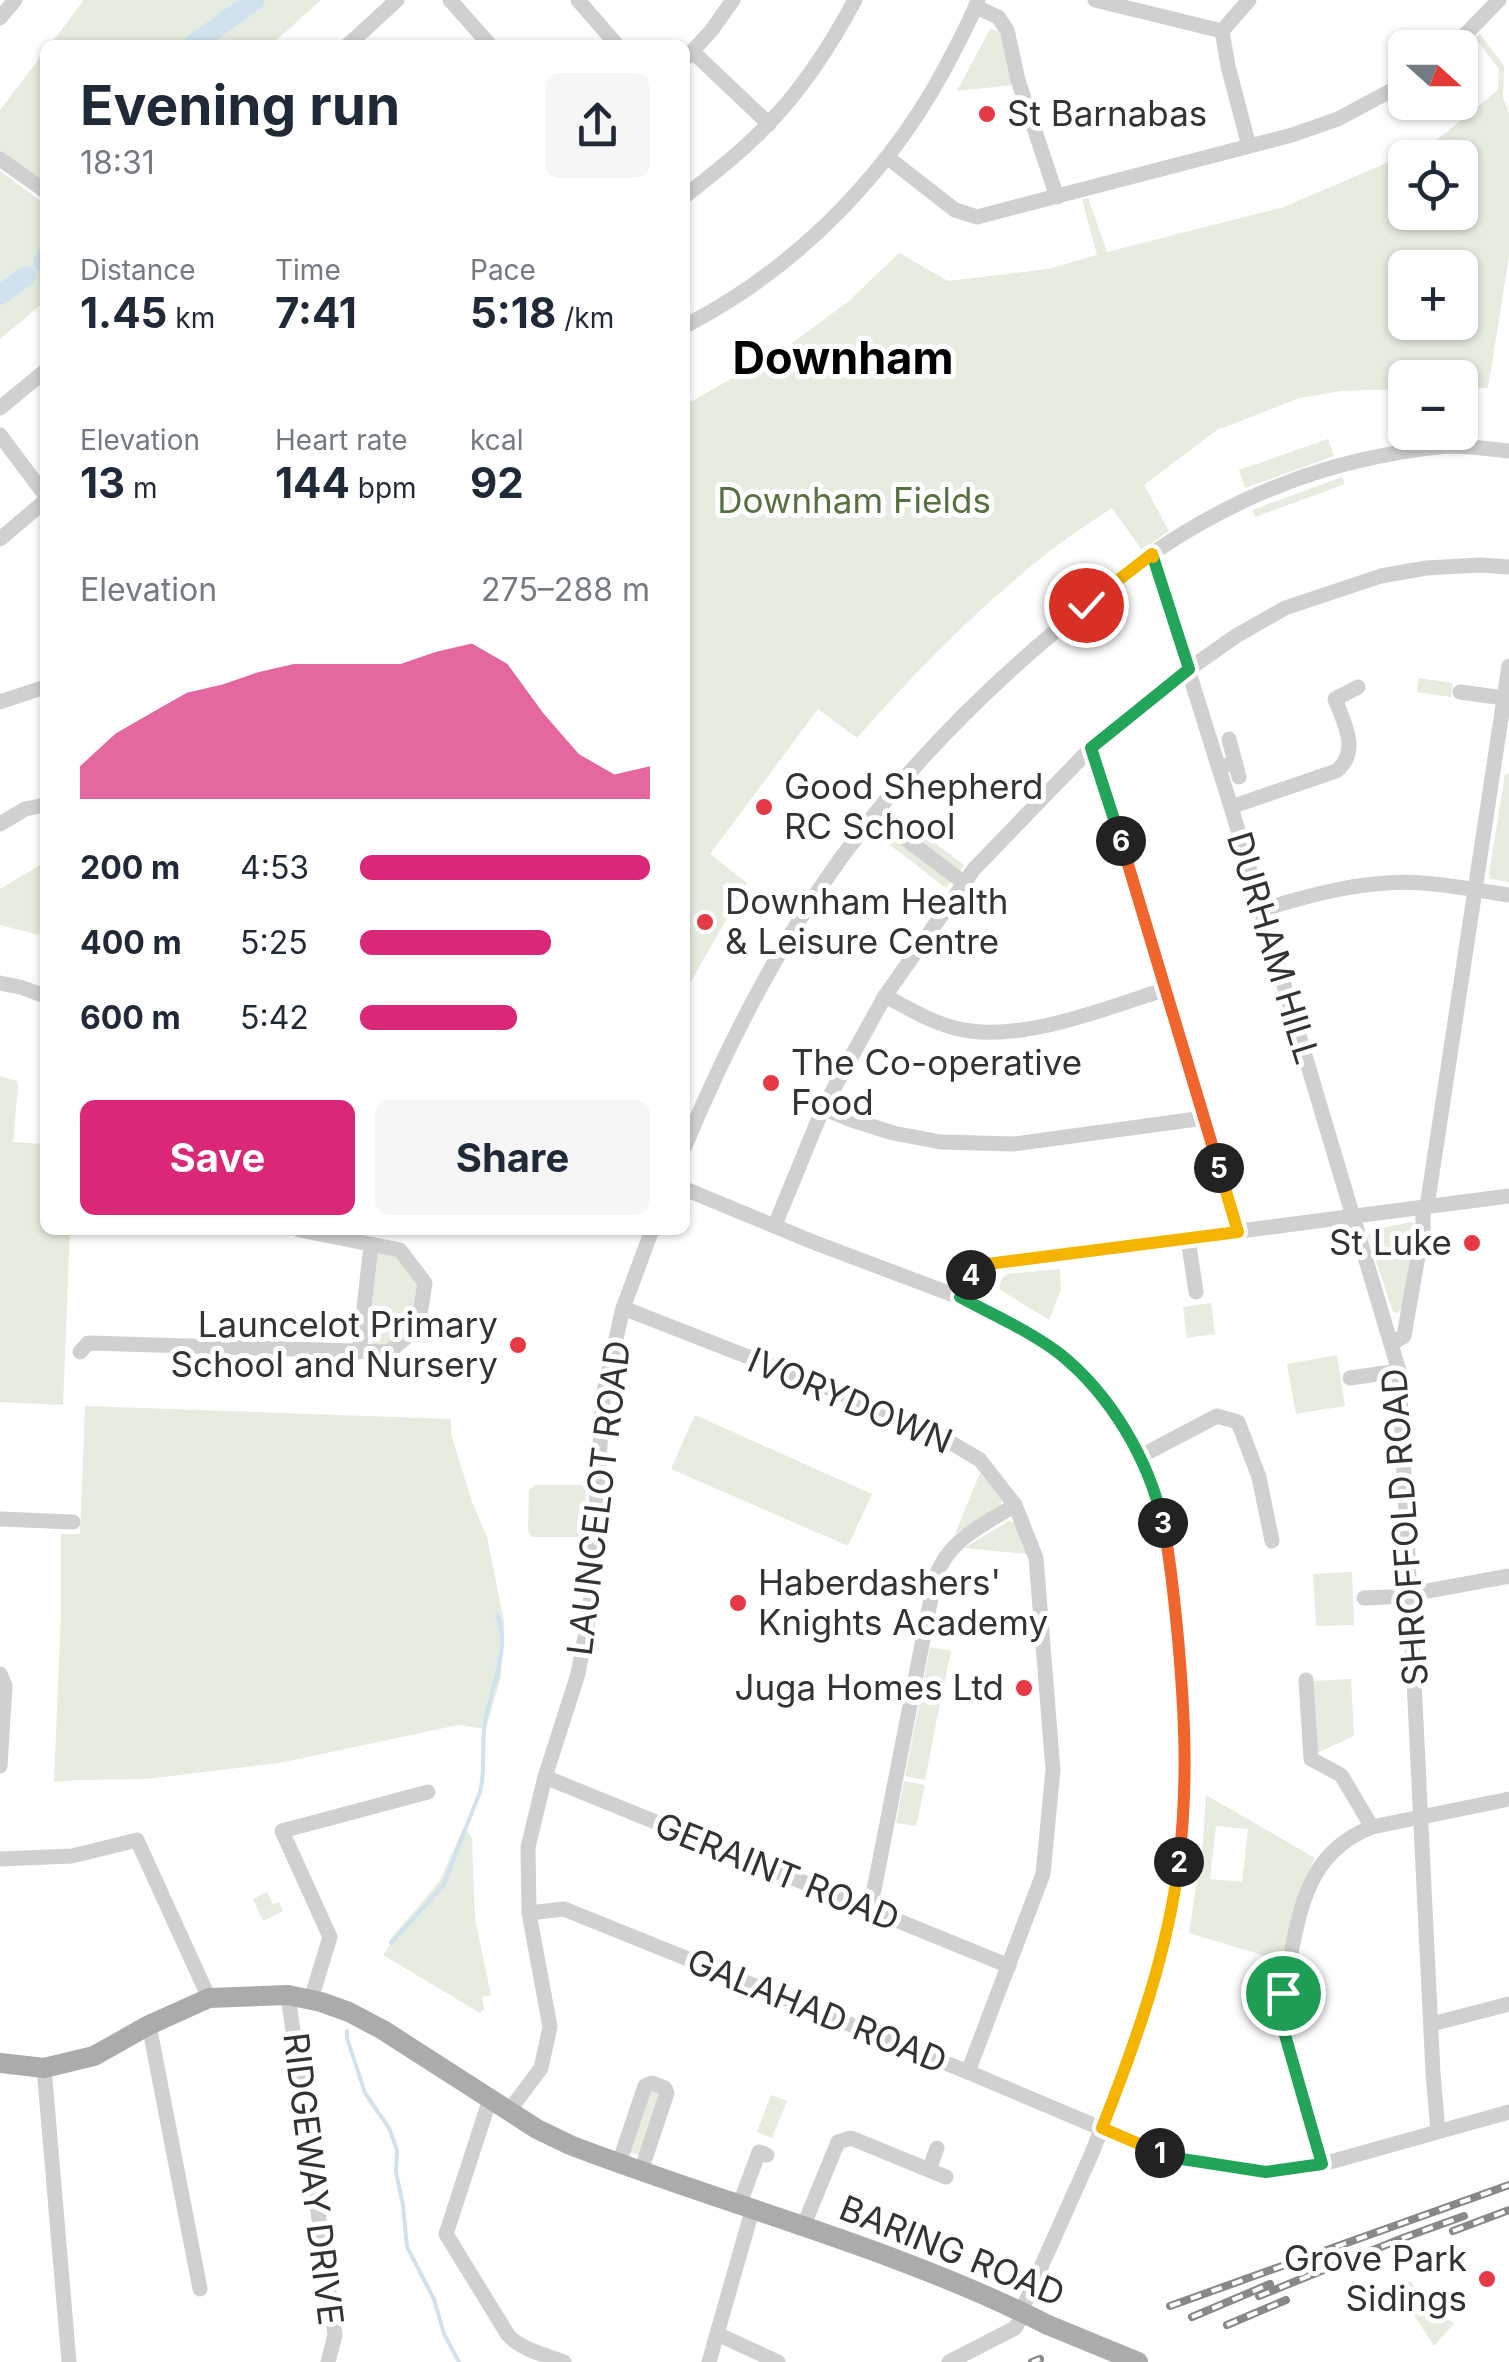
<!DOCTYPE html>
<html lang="en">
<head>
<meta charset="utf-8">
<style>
  body { margin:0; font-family:Inter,sans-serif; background:#f6f6f7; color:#1f2937; height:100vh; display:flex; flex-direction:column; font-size:38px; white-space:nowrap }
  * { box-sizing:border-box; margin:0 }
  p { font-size:32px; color:#747a83 }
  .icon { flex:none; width:55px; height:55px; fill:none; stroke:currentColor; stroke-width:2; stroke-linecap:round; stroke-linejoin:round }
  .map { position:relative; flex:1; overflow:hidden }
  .panel { position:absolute; left:40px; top:40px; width:650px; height:1195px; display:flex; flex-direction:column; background:#fff; border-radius:15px; box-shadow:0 2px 8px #0004 }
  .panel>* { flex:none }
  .needle { width:65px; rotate:111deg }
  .buttons { position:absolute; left:1388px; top:30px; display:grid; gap:20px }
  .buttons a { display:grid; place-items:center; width:90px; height:90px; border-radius:15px; background:#fff; box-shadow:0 2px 8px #0004; font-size:50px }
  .pin { position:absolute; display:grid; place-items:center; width:85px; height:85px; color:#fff; margin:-42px; border:5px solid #fff; border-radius:50%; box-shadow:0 2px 10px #0007 }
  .km { position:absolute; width:50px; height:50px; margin:-25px; border-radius:50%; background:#222; color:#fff; font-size:28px; line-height:50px; text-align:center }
  .round { display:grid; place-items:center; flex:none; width:105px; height:105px; border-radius:15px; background:#f6f6f7 }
  .head { display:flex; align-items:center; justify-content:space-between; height:170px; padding:0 40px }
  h1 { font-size:55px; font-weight:700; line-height:75px }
  .figures { display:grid; grid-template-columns:repeat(3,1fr); gap:15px; height:170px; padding:10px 40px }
  .figures div { display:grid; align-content:center }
  .figures b { font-size:42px; font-weight:700 }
  .figures small { font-size:28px; font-weight:400 }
  .figures p { font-size:28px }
  .chart { height:280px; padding:20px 40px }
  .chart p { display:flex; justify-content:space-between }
  .chart svg { width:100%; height:180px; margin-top:10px; fill:#db2777; opacity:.7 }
  .cta { display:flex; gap:20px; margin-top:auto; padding:20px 40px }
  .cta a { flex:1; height:115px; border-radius:15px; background:#db2777; color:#fff; font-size:40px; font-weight:700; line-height:115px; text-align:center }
  .cta a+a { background:#f6f6f7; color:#1f2937 }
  ul { padding:0 40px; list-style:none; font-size:32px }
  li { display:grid; grid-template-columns:160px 120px 1fr; align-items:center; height:75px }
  li i { height:25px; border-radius:12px; background:#db2777 }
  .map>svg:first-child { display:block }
  .green { fill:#e6ecdf; fill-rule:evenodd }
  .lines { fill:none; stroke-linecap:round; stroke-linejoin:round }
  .stream { stroke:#cfe2ee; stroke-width:4 }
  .river { stroke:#cfe2ee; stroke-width:20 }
  .minor { stroke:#d0d0d0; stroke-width:15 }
  .major { stroke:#ababab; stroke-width:20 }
  .rail-casing { stroke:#888; stroke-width:8 }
  .rail { stroke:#fff; stroke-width:4; stroke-dasharray:11; stroke-linecap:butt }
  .major-bridge { stroke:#ababab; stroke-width:20 }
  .split-1-casing { stroke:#fff; stroke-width:20 }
  .split-2-casing { stroke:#fff; stroke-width:20 }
  .split-3-casing { stroke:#fff; stroke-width:20 }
  .split-4-casing { stroke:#fff; stroke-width:20 }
  .split-5-casing { stroke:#fff; stroke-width:20 }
  .split-6-casing { stroke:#fff; stroke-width:20 }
  .split-7-casing { stroke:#fff; stroke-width:20 }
  .split-8-casing { stroke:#fff; stroke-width:20 }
  .split-1 { stroke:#22a559; stroke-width:12 }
  .split-2 { stroke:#f5b400; stroke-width:12 }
  .split-3 { stroke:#f0652b; stroke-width:12 }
  .split-4 { stroke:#22a559; stroke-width:12 }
  .split-5 { stroke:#f5b400; stroke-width:12 }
  .split-6 { stroke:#f0652b; stroke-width:12 }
  .split-7 { stroke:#22a559; stroke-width:12 }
  .split-8 { stroke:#f5b400; stroke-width:12 }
  .poi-dot { fill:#e63946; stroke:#fff; stroke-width:4 }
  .labels { text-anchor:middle; stroke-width:10; stroke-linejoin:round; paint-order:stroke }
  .poi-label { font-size:35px; fill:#333; stroke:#fff; text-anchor:start }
  .park-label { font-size:35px; fill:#56703f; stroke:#fff }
  .street-label { font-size:35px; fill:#333; stroke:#fff }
  .district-label { font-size:45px; font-weight:bold; fill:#000; stroke:#fff }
</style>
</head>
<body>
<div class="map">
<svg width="1509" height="2362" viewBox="0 0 1509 2362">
  <rect width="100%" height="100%" fill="#fff"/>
  <g class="green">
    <path d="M 84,0 L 321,0 L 271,45 L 50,45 Z"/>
    <path d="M 990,29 L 999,31 L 1014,85 L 957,91 Z"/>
    <path d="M 1480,34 L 1504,66 L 1503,98 L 1509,113 L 1509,257 L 1488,388 L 1460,388 L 1460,378 L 1405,378 L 1405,389 L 1341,391 L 1300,398 L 1217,430 L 1144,485 L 1169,531 L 1142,550 L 1112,508 C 1088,524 1063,540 1041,558 C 974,612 914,673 857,738 L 818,709 L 710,854 L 747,883 L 685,992 L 685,405 L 784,349 L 849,301 L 899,253 L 948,281 L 1048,269 L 1097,255 L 1082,200 L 1088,198 L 1107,252 L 1284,207 L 1433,143 L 1498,90 L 1499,69 L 1475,38 ZM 1405,158 L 1460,158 L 1460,212 L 1405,212 ZM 1405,268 L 1460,268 L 1460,322 L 1405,322 Z"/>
    <path d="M 45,51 L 45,184 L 0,151 L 0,110 Z"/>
    <path d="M 0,171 L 45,204 L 45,301 L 0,339 Z"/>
    <path d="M 1328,439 L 1334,456 L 1245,488 L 1239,470 Z"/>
    <path d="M 1342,477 L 1345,484 L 1255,517 L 1252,510 Z"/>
    <path d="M 1419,678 L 1453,683 L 1451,697 L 1417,692 Z"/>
    <path d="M 1505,774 L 1509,774 L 1509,882 L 1490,879 L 1489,874 Z"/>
    <path d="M 891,810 L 964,865 L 959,872 L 885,817 Z"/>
    <path d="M 879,824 L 952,880 L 946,888 L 873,832 Z"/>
    <path d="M 45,862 L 39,935 L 0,925 L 0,889 Z"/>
    <path d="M 0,1076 L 17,1081 L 18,1086 L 13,1142 L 45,1144 L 45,1230 L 70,1230 L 63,1405 L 0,1402 Z"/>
    <path d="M 1411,1222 L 1415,1223 L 1402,1309 L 1397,1313 L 1393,1312 L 1368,1236 L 1373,1230 Z"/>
    <path d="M 379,1251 L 396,1254 L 419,1284 L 412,1324 L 385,1347 L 373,1346 L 368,1339 L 377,1253 Z"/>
    <path d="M 1060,1269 L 1061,1289 L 1049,1320 L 999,1289 L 1002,1278 L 1008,1274 Z"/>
    <path d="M 1211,1303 L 1215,1334 L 1187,1338 L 1183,1307 Z"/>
    <path d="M 1337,1355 L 1345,1406 L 1296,1414 L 1287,1364 Z"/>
    <path d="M 85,1406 L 451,1419 L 451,1434 L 472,1502 L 487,1537 L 504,1622 L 501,1676 L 486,1729 L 458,1725 L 279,1763 L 147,1779 L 76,1780 L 54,1782 L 61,1613 L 61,1534 L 80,1534 Z"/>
    <path d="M 695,1415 L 872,1494 L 848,1546 L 671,1469 Z"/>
    <path d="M 980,1473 L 1002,1500 L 1000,1506 L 955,1534 Z"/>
    <path d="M 535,1485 L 580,1485 L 586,1488 L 583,1537 L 533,1537 L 528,1531 L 529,1490 Z"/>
    <path d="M 1009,1521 L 1016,1523 L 1027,1554 L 964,1548 Z"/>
    <path d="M 1352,1572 L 1354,1625 L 1316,1626 L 1313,1574 Z"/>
    <path d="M 930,1647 L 951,1651 L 942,1694 L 922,1690 Z"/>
    <path d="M 1351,1679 L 1354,1736 L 1317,1753 L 1313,1681 Z"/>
    <path d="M 921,1694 L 941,1698 L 925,1780 L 905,1776 Z"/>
    <path d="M 904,1781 L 925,1785 L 916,1826 L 896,1823 Z"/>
    <path d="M 1206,1795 L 1315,1858 C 1298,1892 1288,1924 1282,1961 L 1189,1933 L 1203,1840 ZM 1216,1826 L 1248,1829 L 1242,1882 L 1210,1879 Z"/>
    <path d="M 464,1827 L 472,1838 L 475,1919 L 491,1995 L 482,1997 L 484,2009 L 480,2013 L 383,1955 L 390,1945 L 389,1941 L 439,1882 Z"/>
    <path d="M 267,1892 L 273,1904 L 279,1902 L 283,1911 L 263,1921 L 253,1899 Z"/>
    <path d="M 650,2087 L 663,2091 L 642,2156 L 628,2152 Z"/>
    <path d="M 771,2095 L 787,2101 L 772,2138 L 757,2132 Z"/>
    <path d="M 1411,2281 L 1423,2304 L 1454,2323 L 1434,2346 L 1406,2303 L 1390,2296 L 1357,2314 L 1359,2301 L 1388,2287 Z"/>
  </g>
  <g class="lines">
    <g class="stream">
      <path d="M 391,1943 L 443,1886 L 480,1792 C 486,1769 481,1745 485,1722 C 490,1690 512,1646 497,1615"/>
      <path d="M 347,2031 L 347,2038 L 365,2093 L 389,2128 L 397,2150 L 396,2172 L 403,2205 L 407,2247 L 434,2299 L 444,2334 L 459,2362"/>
    </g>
    <g class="river">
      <path d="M 193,45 L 255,0"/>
      <path d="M 43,262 L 45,259"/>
      <path d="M 0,295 L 26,276"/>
    </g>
    <g class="minor">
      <path d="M 450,0 L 490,45"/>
      <path d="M 578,0 L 617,45"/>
      <path d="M 1095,0 L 1222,31"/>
      <path d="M 976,7 L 998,17 L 1007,30 L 1018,80 L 1057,197"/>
      <path d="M 0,18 L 15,0"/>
      <path d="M 348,45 L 397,0"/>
      <path d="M 1452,48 L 1499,0"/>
      <path d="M 693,52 L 769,124"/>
      <path d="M 685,59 L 711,31 L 733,0"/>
      <path d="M 1249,146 L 1228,66 L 1222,31 L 1249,0"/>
      <path d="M 887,157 L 955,210 L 977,217 L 1292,135 L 1338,119 L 1405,83"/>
      <path d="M 0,159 L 45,191"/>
      <path d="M 685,196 C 714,173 744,150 769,123 C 803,88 832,43 855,0"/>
      <path d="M 685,326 C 801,266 897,166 955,49 C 963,33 972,17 978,0"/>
      <path d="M 0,408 L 45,371"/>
      <path d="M 0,435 L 45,495"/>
      <path d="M 0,539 L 45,501"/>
      <path d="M 1152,554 L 1231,807 L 1399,1371 L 1433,2073 L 1438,2131"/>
      <path d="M 1460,692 L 1504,698"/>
      <path d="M 0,702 L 45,687"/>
      <path d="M 1229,739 L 1235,762"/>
      <path d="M 1091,748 L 1140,901 L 1239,1233"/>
      <path d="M 1219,768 L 1235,762 L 1239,777"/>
      <path d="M 1231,807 L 1336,771 C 1361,752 1344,723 1335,699 L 1358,687"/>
      <path d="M 874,815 L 964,883"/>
      <path d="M 0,824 L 25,809 L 45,805"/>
      <path d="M 1261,910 C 1312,894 1369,879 1423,883 C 1452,885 1481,891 1509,895"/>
      <path d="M 0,983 L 20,987 L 45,996"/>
      <path d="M 885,996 C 912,1010 940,1028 971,1031 C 1030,1039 1110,1007 1166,989"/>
      <path d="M 823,1108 L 849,1119 L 893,1133 L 941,1142 L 1014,1144 L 1204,1118"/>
      <path d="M 685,1146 C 723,1055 764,973 818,891 C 883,794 963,709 1052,634 C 1085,607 1117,578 1153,553 C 1226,503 1308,468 1396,453 C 1415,450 1436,446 1456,446 C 1474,447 1492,449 1509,451"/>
      <path d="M 685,1189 L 813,1242 L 959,1297 L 1040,1341 L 1059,1354 L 1094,1388 L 1129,1438 L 1157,1495 L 1171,1559 L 1185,1717 L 1187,1772 L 1175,1895 L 1163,1951 L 1134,2046 L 1092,2153 L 1021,2312"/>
      <path d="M 775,1225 L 823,1108 L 885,996 L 974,869 L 1091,748 L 1189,669 L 1236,636 L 1285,608 L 1381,576 L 1426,568 L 1480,565 L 1509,567"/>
      <path d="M 1188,1239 L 1196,1292"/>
      <path d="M 959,1297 L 968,1278 L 979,1265 L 1509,1196"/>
      <path d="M 623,1308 L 918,1423 L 980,1460 L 1015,1505 L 1036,1558 L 1053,1770 L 1043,1874 L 968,2072"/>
      <path d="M 1391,1344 L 1404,1336 L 1423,1228 L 1423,1215 L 1428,1200 L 1509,666"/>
      <path d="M 80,1352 L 88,1343 L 389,1352 L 418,1327 L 425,1283 L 400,1250 L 300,1230"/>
      <path d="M 359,1352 L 371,1245"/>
      <path d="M 1350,1378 L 1399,1371"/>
      <path d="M 1139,1457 L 1217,1416 L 1238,1422 L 1259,1477 L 1272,1541"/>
      <path d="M 0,1519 L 73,1522"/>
      <path d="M 1411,1594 L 1509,1576"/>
      <path d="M 1364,1598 L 1411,1596"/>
      <path d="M 0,1674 L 5,1686 L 0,1766"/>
      <path d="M 1306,1680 L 1311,1759 L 1341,1775 L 1372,1827"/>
      <path d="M 545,1777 L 1009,1966"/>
      <path d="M 0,1859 L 72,1856 L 137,1840 L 209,1998"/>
      <path d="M 870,1910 L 935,1578 C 949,1539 982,1526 1015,1505"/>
      <path d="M 529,1913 L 564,1909 L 968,2072 L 1169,2157 L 1266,2172 L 1323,2164 L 1509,2112"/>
      <path d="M 288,1995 L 335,2335 L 328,2362"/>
      <path d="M 311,1999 L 330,1937 L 282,1831 L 428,1792"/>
      <path d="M 1432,2024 L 1509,2004"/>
      <path d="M 149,2025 L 200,2289"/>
      <path d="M 44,2068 L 69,2362"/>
      <path d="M 490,2099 L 446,2234 L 508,2335 C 522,2350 545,2355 564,2362"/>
      <path d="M 509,2111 L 541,2068 L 550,2027 L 529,1913 L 528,1847 L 545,1777 L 578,1674 L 590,1609 L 603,1396 L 623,1308 L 652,1230"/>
      <path d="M 619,2163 L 645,2086 L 652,2083 L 665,2088 L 667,2093 L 641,2171"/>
      <path d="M 1323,2164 C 1313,2132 1303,2100 1294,2068 C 1290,2054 1284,2038 1283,2024 C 1281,1997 1287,1973 1292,1948 C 1303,1893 1316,1849 1372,1827 L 1509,1799"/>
      <path d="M 929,2170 L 937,2148"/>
      <path d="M 739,2206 L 759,2152 L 767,2155"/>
      <path d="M 803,2227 L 838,2142 L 851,2138 L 946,2177"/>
      <path d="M 717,2334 L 778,2362"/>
      <path d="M 709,2362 L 752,2211"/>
      <path d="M 949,2362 L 1015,2328 L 1024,2313"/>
    </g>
    <path class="major" d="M 0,2063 L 44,2068 L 94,2056 L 149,2025 L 209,1998 L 288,1995 L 321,2002 L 349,2012 L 383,2030 L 537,2129 L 570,2145 C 729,2206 896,2248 1048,2325"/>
    <defs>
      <g id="rail">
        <path d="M 1453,2231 L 1509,2210"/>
        <path d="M 1259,2296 L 1403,2238 L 1464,2216"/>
        <path d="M 1170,2306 L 1509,2185"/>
        <path d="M 1192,2317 L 1270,2284"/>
        <path d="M 1227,2325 L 1286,2300"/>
        <path d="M 1032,2362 L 1040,2359"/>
      </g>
    </defs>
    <use href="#rail" class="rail-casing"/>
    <use href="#rail" class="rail"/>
    <path class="major-bridge" d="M 1048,2325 L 1138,2362"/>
  </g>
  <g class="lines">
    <defs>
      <path id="split-1" d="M 1160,2153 L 1169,2157 L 1266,2172 L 1322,2164 L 1283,2028 L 1283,1993"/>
      <path id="split-2" d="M 1160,2153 L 1102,2128 C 1136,2042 1167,1955 1179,1862"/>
      <path id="split-3" d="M 1163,1523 C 1171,1561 1174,1599 1178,1638 C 1185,1717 1188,1783 1179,1862"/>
      <path id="split-4" d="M 971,1275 L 960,1297 C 993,1315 1030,1331 1060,1354 C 1111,1395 1149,1460 1163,1523"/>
      <path id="split-5" d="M 971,1275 L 980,1265 L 1238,1232 L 1219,1168"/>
      <path id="split-6" d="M 1121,841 L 1219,1168"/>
      <path id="split-7" d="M 1121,841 L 1091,748 L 1189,669 L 1153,557"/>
      <path id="split-8" d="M 1086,605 L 1152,554 L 1153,557"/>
    </defs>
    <use href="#split-1" class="split-1-casing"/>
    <use href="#split-2" class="split-2-casing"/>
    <use href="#split-3" class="split-3-casing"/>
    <use href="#split-4" class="split-4-casing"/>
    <use href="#split-5" class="split-5-casing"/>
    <use href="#split-6" class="split-6-casing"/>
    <use href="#split-7" class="split-7-casing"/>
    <use href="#split-8" class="split-8-casing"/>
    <use href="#split-1" class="split-1"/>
    <use href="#split-2" class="split-2"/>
    <use href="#split-3" class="split-3"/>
    <use href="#split-4" class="split-4"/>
    <use href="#split-5" class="split-5"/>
    <use href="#split-6" class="split-6"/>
    <use href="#split-7" class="split-7"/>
    <use href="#split-8" class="split-8"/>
  </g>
  <g class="poi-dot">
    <circle cx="987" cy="114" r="10"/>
    <circle cx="764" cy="807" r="10"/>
    <circle cx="705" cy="922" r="10"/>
    <circle cx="771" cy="1083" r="10"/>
    <circle cx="1472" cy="1243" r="10"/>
    <circle cx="518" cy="1345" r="10"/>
    <circle cx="738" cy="1603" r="10"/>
    <circle cx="1024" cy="1688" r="10"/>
    <circle cx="1487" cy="2279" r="10"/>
  </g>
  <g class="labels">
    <g class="poi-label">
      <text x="1007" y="126">St Barnabas</text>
      <text x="784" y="799">Good Shepherd<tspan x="784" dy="40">RC School</tspan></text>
      <text x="725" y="914">Downham Health<tspan x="725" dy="40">&amp; Leisure Centre</tspan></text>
      <text x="791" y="1075">The Co-operative<tspan x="791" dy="40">Food</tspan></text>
      <text x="1452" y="1255" text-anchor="end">St Luke</text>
      <text x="498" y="1337" text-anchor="end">Launcelot Primary<tspan x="498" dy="40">School and Nursery</tspan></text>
      <text x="758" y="1595">Haberdashers'<tspan x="758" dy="40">Knights Academy</tspan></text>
      <text x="1004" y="1700" text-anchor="end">Juga Homes Ltd</text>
      <text x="1467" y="2271" text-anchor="end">Grove Park<tspan x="1467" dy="40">Sidings</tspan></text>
    </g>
    <g class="park-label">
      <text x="854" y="513">Downham Fields</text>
    </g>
    <g class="street-label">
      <text transform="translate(1273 948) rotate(73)" y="12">DURHAM HILL</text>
      <text transform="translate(850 1401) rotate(23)" y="12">IVORYDOWN</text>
      <text transform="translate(599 1498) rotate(-83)" y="12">LAUNCELOT ROAD</text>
      <text transform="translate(1405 1527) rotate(-94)" y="12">SHROFFOLD ROAD</text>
      <text transform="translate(777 1872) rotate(22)" y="12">GERAINT ROAD</text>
      <text transform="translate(817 2011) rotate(22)" y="12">GALAHAD ROAD</text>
      <text transform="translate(313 2179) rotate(83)" y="12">RIDGEWAY DRIVE</text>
      <text transform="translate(952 2251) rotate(22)" y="12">BARING ROAD</text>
    </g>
    <g class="district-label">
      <text x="843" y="374">Downham</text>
    </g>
  </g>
</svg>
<div class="buttons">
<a><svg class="needle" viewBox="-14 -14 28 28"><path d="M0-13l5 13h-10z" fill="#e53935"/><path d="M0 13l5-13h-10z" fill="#747a83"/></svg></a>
<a><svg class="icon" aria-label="locate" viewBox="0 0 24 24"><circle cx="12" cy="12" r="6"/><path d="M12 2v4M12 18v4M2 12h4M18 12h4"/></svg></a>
<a>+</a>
<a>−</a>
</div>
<div class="pin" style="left:1283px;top:1993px;background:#1e9e55"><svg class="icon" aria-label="arrive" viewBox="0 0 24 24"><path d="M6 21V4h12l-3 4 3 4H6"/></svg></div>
<div class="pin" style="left:1086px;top:605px;background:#d93025"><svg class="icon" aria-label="check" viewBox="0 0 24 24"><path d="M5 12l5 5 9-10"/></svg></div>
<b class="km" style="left:1160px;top:2153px">1</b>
<b class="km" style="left:1179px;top:1862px">2</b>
<b class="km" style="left:1163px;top:1523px">3</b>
<b class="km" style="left:971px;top:1275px">4</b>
<b class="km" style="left:1219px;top:1168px">5</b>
<b class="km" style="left:1121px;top:841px">6</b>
<section class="panel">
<div class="head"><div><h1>Evening run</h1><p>18:31</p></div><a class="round"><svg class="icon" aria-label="share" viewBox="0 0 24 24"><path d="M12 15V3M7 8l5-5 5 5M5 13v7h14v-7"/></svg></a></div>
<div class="figures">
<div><p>Distance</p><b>1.45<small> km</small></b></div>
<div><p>Time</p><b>7:41</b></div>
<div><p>Pace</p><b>5:18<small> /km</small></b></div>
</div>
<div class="figures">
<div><p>Elevation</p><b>13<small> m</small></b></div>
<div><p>Heart rate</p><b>144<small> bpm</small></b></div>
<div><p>kcal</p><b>92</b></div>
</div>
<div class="chart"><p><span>Elevation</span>275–288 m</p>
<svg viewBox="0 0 160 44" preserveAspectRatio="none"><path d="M0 44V36L10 28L20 23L30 18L40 16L50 13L60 11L70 11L80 11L90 11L100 8L110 6L120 11L130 23L140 33L150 38L160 36V44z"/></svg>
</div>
<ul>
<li><b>200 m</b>4:53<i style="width:100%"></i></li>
<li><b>400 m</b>5:25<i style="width:66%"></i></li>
<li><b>600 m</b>5:42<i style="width:54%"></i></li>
</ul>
<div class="cta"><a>Save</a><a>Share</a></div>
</section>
</div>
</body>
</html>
